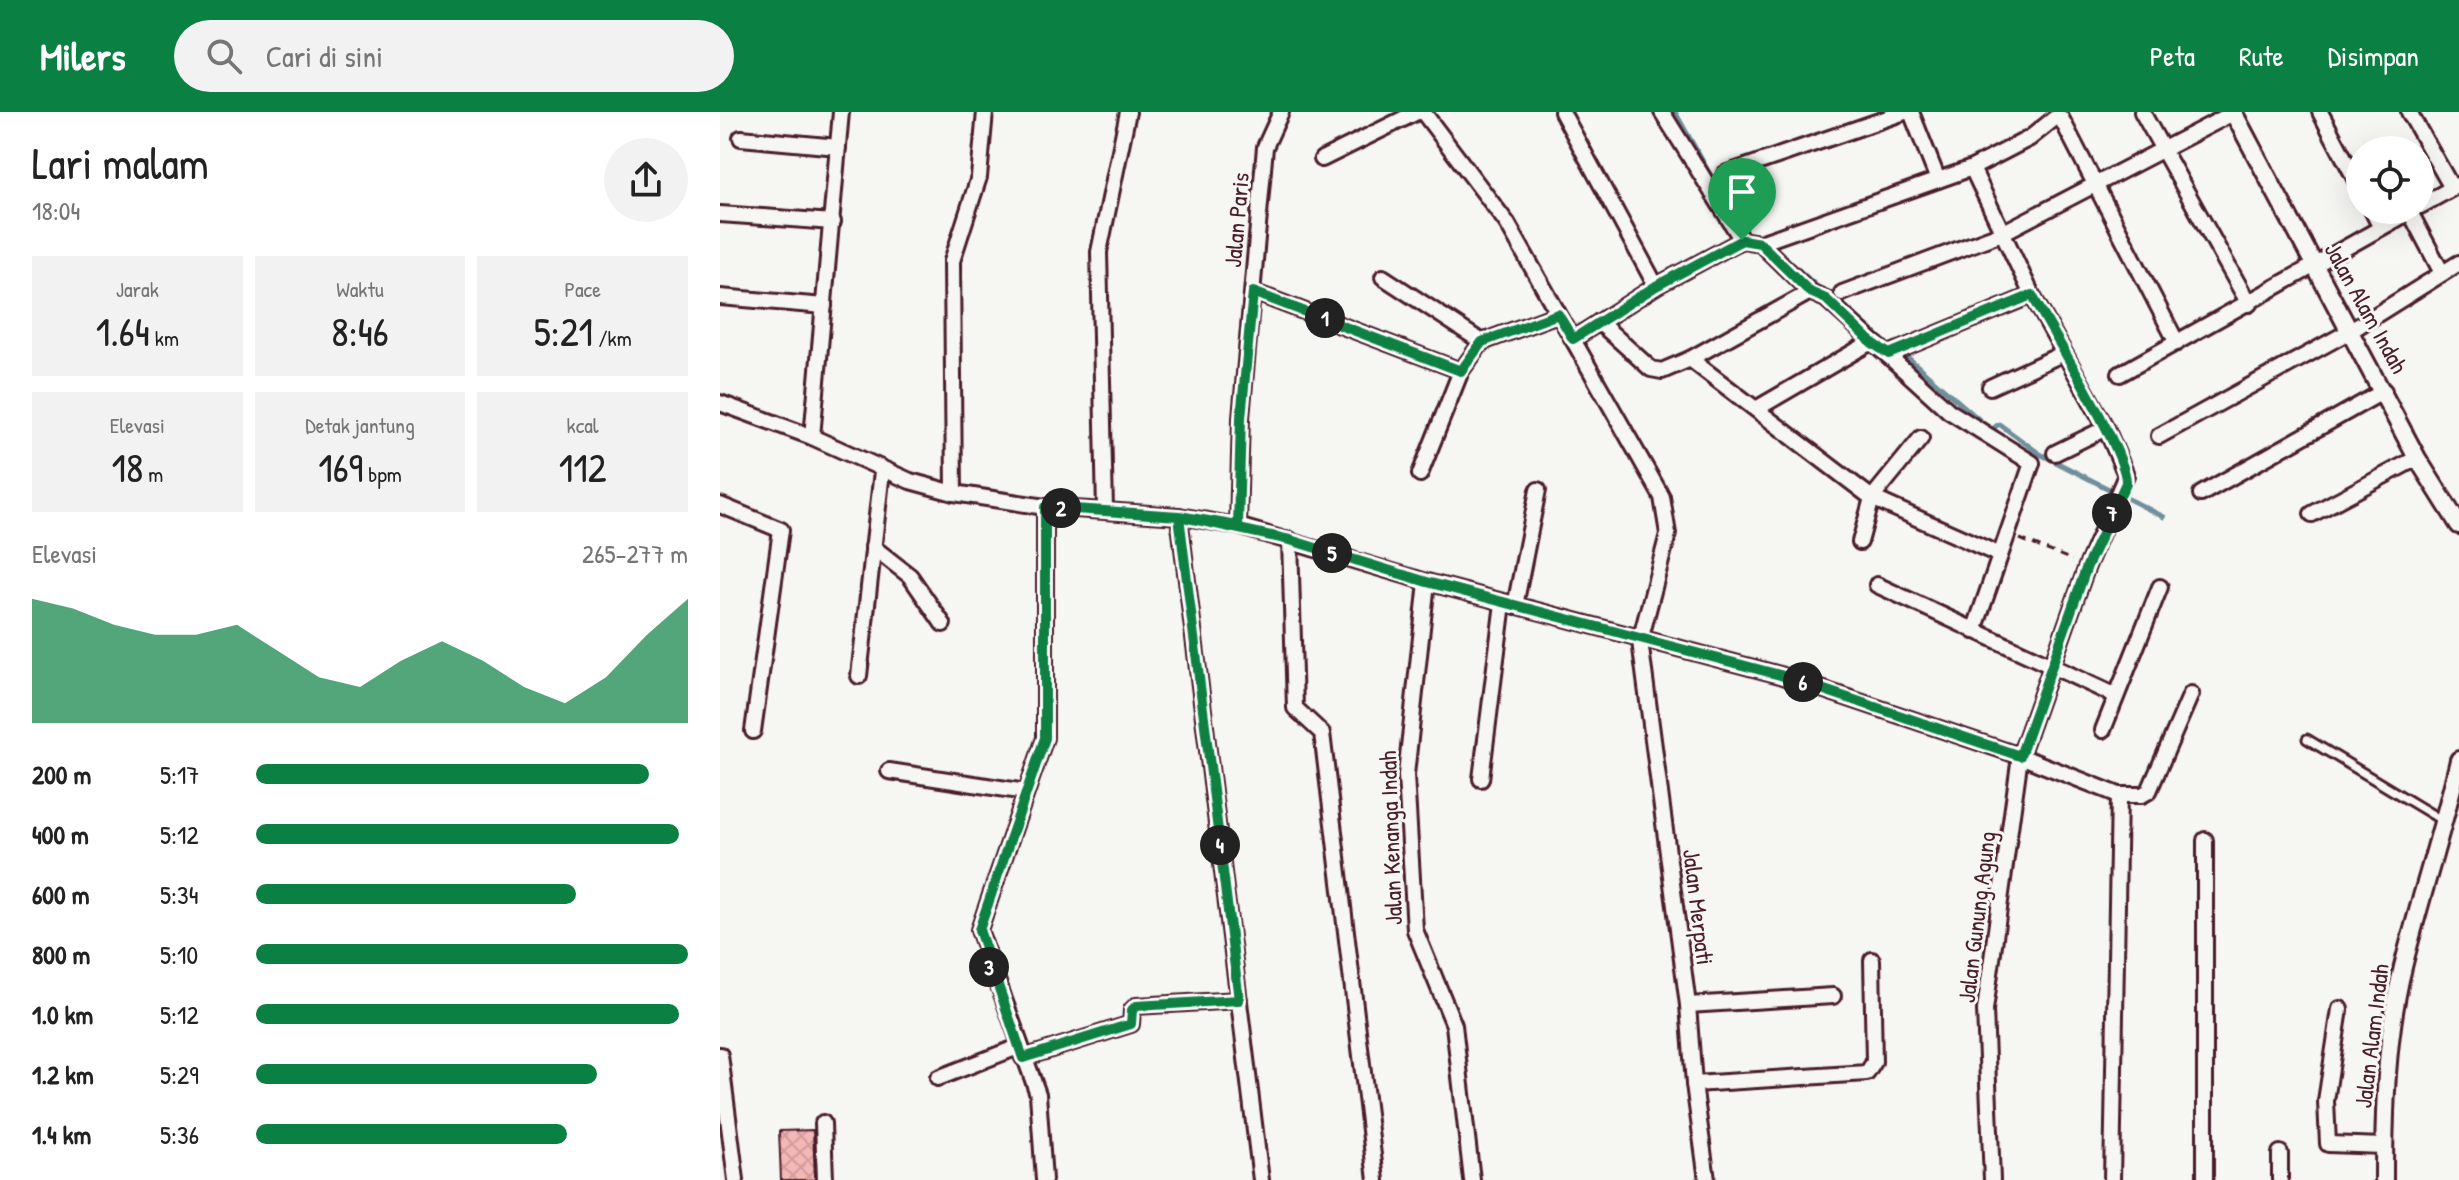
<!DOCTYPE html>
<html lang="id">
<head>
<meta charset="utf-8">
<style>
  body { margin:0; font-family:"Patrick Hand",sans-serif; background:#f2f2f2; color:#222; height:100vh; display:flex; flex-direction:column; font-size:30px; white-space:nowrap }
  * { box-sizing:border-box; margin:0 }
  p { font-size:26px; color:#767676 }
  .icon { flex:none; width:44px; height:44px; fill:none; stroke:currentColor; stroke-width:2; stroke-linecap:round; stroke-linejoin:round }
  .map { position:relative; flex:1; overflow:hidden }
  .sheet { display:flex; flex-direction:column; background:#fff; width:720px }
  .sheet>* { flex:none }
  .buttons { position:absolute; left:1626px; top:24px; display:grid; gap:16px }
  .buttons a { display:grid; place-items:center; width:88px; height:88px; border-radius:50%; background:#fff; box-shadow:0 8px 32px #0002; font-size:40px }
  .pin { position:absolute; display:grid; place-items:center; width:68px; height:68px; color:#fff; margin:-82px -34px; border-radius:50% 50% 50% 0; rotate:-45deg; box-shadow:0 0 8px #0007 }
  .pin .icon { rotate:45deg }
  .km { position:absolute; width:40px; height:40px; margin:-20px; border-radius:50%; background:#222; color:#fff; font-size:22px; line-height:40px; text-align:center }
  .round { display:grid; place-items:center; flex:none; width:84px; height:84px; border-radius:42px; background:#f2f2f2 }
  .summary { display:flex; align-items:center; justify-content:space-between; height:136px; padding:0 32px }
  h1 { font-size:44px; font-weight:600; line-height:60px }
  .stats { display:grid; grid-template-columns:repeat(3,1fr); gap:12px; height:136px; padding:8px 32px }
  .stats div { display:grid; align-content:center; border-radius:0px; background:#f2f2f2; text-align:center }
  .stats b { font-size:40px; font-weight:600 }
  .stats small { font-size:22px; font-weight:400 }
  .stats p { font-size:22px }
  .chart { height:224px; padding:16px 32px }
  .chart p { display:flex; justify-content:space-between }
  .chart svg { width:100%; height:144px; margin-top:8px; fill:#0b8043; opacity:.7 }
  ul { padding:0 32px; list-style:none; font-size:26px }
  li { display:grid; grid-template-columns:128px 96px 1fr; align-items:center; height:60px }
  li i { height:20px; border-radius:10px; background:#0b8043 }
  header { display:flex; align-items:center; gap:48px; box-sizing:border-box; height:112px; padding:0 40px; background:#0b8043; color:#fff }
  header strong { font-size:38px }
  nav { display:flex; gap:44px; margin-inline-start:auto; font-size:28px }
  .search { width:560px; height:72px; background:#f2f2f2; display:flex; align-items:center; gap:20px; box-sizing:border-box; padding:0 28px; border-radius:44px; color:#767676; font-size:30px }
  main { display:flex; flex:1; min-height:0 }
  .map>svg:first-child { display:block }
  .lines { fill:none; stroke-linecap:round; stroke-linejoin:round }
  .stream { stroke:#708f9c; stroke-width:5 }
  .building { fill:url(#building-cross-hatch); stroke:#4a1f2b; stroke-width:2 }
  .service-casing { stroke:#4a1f2b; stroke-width:13 }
  .minor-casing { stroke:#4a1f2b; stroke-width:20 }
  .tertiary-casing { stroke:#4a1f2b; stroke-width:22 }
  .path { stroke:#4a1f2b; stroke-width:3; stroke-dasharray:8 6; stroke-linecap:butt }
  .service { stroke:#f6f6f2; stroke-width:7 }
  .minor { stroke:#f6f6f2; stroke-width:14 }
  .tertiary { stroke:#f6f6f2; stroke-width:16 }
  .route-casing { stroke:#fff; stroke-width:16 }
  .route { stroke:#0b8043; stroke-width:10 }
  .labels { text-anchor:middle; stroke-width:6; stroke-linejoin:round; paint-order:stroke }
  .street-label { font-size:24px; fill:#4a1f2b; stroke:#f6f6f2 }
</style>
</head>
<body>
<header>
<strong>Milers</strong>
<div class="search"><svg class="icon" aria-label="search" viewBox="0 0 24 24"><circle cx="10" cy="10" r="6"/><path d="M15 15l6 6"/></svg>Cari di sini</div>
<nav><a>Peta</a><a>Rute</a><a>Disimpan</a></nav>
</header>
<main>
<section class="sheet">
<div class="summary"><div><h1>Lari malam</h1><p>18:04</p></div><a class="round"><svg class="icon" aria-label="share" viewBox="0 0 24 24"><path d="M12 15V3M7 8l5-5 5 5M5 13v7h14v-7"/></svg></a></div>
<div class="stats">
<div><p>Jarak</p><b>1.64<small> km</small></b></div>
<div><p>Waktu</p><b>8:46</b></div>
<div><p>Pace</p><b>5:21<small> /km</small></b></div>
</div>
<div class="stats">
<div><p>Elevasi</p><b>18<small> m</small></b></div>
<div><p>Detak jantung</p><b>169<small> bpm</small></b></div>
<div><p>kcal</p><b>112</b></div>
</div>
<div class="chart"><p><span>Elevasi</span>265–277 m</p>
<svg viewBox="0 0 160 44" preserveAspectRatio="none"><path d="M0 44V6L10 9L20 14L30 17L40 17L50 14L60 22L70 30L80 33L90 25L100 19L110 25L120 33L130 38L140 30L150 17L160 6V44z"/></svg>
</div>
<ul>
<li><b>200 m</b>5:17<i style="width:91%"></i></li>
<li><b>400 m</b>5:12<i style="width:98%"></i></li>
<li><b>600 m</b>5:34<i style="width:74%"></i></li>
<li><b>800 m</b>5:10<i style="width:100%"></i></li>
<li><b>1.0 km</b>5:12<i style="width:98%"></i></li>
<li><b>1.2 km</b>5:29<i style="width:79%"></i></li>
<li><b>1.4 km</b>5:36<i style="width:72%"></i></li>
</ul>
</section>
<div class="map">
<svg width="1739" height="1068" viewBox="0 0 1739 1068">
  <defs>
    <pattern id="building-cross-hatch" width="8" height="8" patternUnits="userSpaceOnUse" patternTransform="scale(2)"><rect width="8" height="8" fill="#f3b7b6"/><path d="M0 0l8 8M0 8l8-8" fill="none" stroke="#d29d9d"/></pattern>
  </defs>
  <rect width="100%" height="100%" fill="#f6f6f2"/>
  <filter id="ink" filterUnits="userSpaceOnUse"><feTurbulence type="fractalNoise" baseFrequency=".0125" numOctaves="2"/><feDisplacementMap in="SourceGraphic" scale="16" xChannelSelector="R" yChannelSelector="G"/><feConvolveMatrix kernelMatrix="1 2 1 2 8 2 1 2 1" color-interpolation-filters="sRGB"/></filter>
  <g filter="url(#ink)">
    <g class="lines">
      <g class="stream">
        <path d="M 955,0 L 1005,89"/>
        <path d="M 1057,138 L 1101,178"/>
        <path d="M 1140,209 L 1167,232"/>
        <path d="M 1186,244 L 1271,318 L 1279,312 L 1320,342 L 1444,405"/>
      </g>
    </g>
    <path class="building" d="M 93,1018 L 95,1068 L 61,1068 L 59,1019 Z"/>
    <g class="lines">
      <defs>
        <path id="service" d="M 1587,627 L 1723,709"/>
        <g id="minor">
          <path d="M 703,0 L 787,111 L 942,385 L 948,422 L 920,529 L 968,893 L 974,972 L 987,1068"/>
          <path d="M 842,0 L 936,174"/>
          <path d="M 942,0 L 1022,128"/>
          <path d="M 1191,0 L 1218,68"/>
          <path d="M 1422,0 L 1529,192"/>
          <path d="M 1600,0 L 1640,76"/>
          <path d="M 1689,0 L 1732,76"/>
          <path d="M 21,26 L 118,35"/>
          <path d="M 602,47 L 697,0"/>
          <path d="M 1252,56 L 1312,183 L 1386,316 L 1406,363 L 1367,454 L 1300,644 L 1265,898 L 1272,1068"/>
          <path d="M 1005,62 L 1185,0"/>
          <path d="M 1700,94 L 1738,73"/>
          <path d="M 1652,98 L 1660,114"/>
          <path d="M 1690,100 L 1722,161"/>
          <path d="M 0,102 L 113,110"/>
          <path d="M 1040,131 L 1090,180 L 1106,187 L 1229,299 L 1312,351 L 1254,519"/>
          <path d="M 663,165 L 762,230"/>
          <path d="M 533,180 L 741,259"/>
          <path d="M 1122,181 L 1282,121 L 1515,0"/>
          <path d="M 0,185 L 104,194"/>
          <path d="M 879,210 L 931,257 L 942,259 L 970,247 L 1152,386 L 1280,443"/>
          <path d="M 853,227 L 936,174 L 1022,128 L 1040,131 L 1252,56 L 1310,26 L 1335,6 L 1341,6 L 1457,231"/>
          <path d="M 1169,242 L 1312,183"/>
          <path d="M 970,247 L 1090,180"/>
          <path d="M 1400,262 L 1693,98"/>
          <path d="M 1270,275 L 1342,242"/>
          <path d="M 0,291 L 92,325 L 190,369 L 234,381 L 325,395 L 459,404 L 518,414 L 707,470 L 1060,563 L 1300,644 L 1399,683 L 1422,683 L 1429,679 L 1471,582"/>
          <path d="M 1036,297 L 1151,230"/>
          <path d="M 1439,324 L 1632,218 L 1739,151"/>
          <path d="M 92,325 L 121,0"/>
          <path d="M 1335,341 L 1386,316"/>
          <path d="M 700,362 L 741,259 L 762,230 L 838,202"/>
          <path d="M 234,381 L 232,149 L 259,65 L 265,0"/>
          <path d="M 1481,382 L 1664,279"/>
          <path d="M 0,393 L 61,418 L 33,619"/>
          <path d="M 385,398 L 379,140 L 408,0"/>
          <path d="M 1592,402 L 1697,346"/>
          <path d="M 459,404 L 541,1068"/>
          <path d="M 518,414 L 521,306 L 545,35 L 561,0"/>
          <path d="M 570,428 L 575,596 L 602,621 L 656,1068"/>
          <path d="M 1140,430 L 1152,386 L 1201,326"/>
          <path d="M 153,435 L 190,464 L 223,512"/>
          <path d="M 707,470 L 686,663 L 695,818 L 734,913 L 752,1068"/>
          <path d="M 1157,473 L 1396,584"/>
          <path d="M 795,494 L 818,378"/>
          <path d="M 139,564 L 162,359"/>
          <path d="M 1383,618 L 1440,475"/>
          <path d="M 169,659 L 306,680"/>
          <path d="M 761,667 L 783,491"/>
          <path d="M 968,893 L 1113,884"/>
          <path d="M 1620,897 L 1606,989 L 1608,1032 L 1664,1034"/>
          <path d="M 0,943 L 16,1068"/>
          <path d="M 303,946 L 411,912 L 412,898 L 416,894 L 519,888"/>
          <path d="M 218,966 L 298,935"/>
          <path d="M 974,972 L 1147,961 L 1154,950 L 1152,848"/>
          <path d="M 103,1011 L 105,1068"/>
          <path d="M 324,1068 L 318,982 L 259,818 L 325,626 L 325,395"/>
          <path d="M 1392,1068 L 1399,683"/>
          <path d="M 1485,1068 L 1485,728"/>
          <path d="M 1560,1068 L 1560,1041"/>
        </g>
        <g id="tertiary">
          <path d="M 1513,0 L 1697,346 L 1739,413"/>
          <path d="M 1664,1068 C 1664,997 1666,924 1683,855 C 1700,786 1723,718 1739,648"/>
        </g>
      </defs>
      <use href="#service" class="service-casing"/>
      <use href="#minor" class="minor-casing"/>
      <use href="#tertiary" class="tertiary-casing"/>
      <path class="path" d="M 1300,427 L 1352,448"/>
      <use href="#service" class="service"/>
      <use href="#minor" class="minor"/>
      <use href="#tertiary" class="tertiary"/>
    </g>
  </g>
  <g class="lines" filter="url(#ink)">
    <defs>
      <path id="route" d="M 1022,128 L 936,174 L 853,227 L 838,202 L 762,230 L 741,259 L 533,180 L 521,306 L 518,414 L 459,404 L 325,395 L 325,626 L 259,818 L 303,946 L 411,912 L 412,898 L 416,894 L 519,888 L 459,404 L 570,428 L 707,470 L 1060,563 L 1300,644 L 1367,454 L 1406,371 C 1408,342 1330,217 1312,183 L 1169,242 L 1151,230 L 1106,187 L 1090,180 L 1040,131 L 1022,128"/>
    </defs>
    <use href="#route" class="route-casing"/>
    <use href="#route" class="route"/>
  </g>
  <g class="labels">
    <g class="street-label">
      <text transform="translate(517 108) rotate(-85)" y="8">Jalan Paris</text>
      <text transform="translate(1646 196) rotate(61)" y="8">Jalan Alam Indah</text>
      <text transform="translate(671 726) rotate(-92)" y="8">Jalan Kenanga Indah</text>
      <text transform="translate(978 795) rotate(83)" y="8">Jalan Merpati</text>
      <text transform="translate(1257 805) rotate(-83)" y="8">Jalan Gunung Agung</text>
      <text transform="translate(1652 924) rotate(-83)" y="8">Jalan Alam Indah</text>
    </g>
  </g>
</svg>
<div class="buttons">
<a><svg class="icon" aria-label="locate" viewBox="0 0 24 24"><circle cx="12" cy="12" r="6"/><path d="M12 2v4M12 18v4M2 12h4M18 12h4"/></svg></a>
</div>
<div class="pin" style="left:1022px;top:128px;background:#1e9e55"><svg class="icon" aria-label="arrive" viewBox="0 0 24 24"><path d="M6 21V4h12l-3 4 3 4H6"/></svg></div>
<b class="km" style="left:605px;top:206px">1</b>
<b class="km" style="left:341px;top:396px">2</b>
<b class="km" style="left:269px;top:855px">3</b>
<b class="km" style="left:500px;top:733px">4</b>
<b class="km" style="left:612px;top:441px">5</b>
<b class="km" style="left:1083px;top:570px">6</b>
<b class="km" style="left:1392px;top:401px">7</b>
</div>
</main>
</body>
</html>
